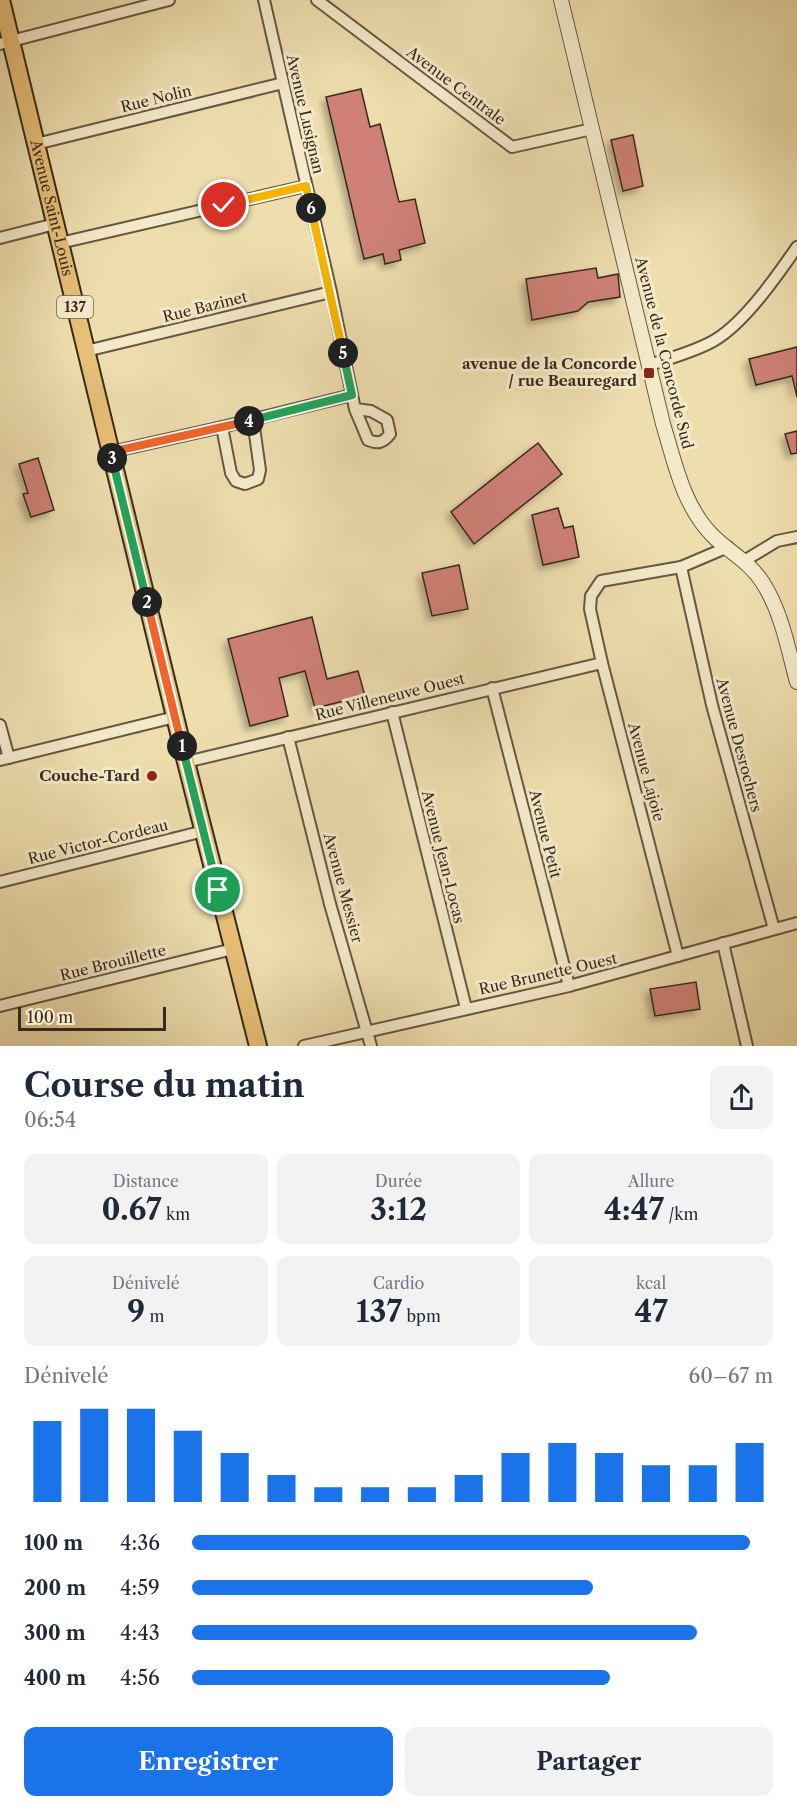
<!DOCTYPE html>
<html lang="fr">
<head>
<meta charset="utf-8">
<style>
  body { margin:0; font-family:"Libre Caslon Text",serif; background:#f2f2f3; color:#1f2937; height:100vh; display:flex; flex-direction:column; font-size:22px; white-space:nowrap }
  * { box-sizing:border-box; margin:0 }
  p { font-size:20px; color:#747a83 }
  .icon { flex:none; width:33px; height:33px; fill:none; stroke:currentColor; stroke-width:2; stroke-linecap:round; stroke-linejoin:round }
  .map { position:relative; height:1046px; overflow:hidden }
  .panel { display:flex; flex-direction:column; background:#fff; flex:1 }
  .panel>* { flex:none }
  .scale { position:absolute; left:18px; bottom:15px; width:148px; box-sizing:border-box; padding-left:6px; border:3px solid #392b1c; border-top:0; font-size:16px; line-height:21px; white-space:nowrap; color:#392b1c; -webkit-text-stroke:4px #f4eaca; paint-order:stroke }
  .pin { position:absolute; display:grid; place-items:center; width:51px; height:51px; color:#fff; margin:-26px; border:3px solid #fff; border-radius:50%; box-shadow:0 2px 6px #0007 }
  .km { position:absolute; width:30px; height:30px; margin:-15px; border-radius:50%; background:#222; color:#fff; font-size:16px; line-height:30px; text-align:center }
  .round { display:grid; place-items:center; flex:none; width:63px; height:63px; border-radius:12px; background:#f2f2f3 }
  .headline { display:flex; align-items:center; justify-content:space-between; height:102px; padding:0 24px }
  h1 { font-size:33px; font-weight:800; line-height:45px }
  .figures { display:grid; grid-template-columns:repeat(3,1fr); gap:9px; height:102px; padding:6px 24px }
  .figures div { display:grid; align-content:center; border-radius:12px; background:#f2f2f3; text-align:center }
  .figures b { font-size:30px; font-weight:800 }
  .figures small { font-size:16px; font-weight:400 }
  .figures p { font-size:16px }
  .chart { height:168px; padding:12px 24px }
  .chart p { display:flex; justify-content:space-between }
  .chart svg { width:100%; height:108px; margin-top:6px; stroke:#1a73e8; stroke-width:6 }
  .button { display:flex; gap:12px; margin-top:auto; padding:12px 24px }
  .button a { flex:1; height:69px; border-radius:12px; background:#1a73e8; color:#fff; font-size:24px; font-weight:800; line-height:69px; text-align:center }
  .button a+a { background:#f2f2f3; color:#1f2937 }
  ul { padding:0 24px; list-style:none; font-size:20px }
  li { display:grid; grid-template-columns:96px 72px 1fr; align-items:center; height:45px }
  li i { height:15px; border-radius:8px; background:#1a73e8 }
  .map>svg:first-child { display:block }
  .building { fill:#cf8177; stroke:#392b1c; stroke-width:1.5; filter:url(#shadow) }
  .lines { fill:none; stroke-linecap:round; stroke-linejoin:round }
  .minor-casing { stroke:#665840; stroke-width:14 }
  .tertiary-casing { stroke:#665840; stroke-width:16 }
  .primary-casing { stroke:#392b1c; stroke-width:20 }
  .minor { stroke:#f4eaca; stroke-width:10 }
  .tertiary { stroke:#f4eaca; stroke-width:14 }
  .primary { stroke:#e7bf77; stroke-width:16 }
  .split-1-casing { stroke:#fff; stroke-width:12 }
  .split-2-casing { stroke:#fff; stroke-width:12 }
  .split-3-casing { stroke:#fff; stroke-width:12 }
  .split-4-casing { stroke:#fff; stroke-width:12 }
  .split-5-casing { stroke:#fff; stroke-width:12 }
  .split-6-casing { stroke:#fff; stroke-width:12 }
  .split-7-casing { stroke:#fff; stroke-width:12 }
  .split-1 { stroke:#22a559; stroke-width:8 }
  .split-2 { stroke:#f0652b; stroke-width:8 }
  .split-3 { stroke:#22a559; stroke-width:8 }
  .split-4 { stroke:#f0652b; stroke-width:8 }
  .split-5 { stroke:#22a559; stroke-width:8 }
  .split-6 { stroke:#f5b400; stroke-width:8 }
  .split-7 { stroke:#f5b400; stroke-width:8 }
  .poi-dot { fill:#8f2418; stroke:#f4eaca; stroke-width:2 }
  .labels { text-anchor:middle; stroke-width:6; stroke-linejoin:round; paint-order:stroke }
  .shield { fill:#f4eaca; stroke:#716450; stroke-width:1.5 }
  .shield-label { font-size:14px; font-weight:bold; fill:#392b1c }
  .street-label { font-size:15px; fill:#392b1c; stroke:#f4eaca }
  .poi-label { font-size:15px; font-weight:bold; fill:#392b1c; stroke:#f4eaca; text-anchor:end }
</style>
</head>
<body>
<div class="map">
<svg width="797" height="1046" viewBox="0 0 797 1046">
  <defs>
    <filter id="shadow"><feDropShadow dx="-4.5" dy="4.5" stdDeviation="3" flood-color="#0004"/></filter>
  </defs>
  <rect width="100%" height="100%" fill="#eedeae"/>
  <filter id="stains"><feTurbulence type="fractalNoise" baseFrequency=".00333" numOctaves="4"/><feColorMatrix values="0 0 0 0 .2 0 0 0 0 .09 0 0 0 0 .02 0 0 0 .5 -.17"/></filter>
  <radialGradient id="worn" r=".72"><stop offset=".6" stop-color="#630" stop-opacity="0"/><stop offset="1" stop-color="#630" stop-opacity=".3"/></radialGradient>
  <g class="building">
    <path d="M 361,89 L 370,127 L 380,124 L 399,202 L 415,199 L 425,243 L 399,250 L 401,260 L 385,264 L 383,254 L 364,259 L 326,97 Z"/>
    <path d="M 633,135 L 643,186 L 623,191 L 611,140 Z"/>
    <path d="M 596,268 L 598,278 L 618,274 L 620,297 L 588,302 L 578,311 L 532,320 L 526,279 Z"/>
    <path d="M 797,347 L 797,397 L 792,376 L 756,385 L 749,359 Z"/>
    <path d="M 797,431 L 797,453 L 791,454 L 785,434 Z"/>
    <path d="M 538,443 L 562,474 L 474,544 L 451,512 Z"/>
    <path d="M 38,458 L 54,510 L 31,517 L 23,494 L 28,493 L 19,464 Z"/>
    <path d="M 558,508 L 564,528 L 573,526 L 579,557 L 543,565 L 532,515 Z"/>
    <path d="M 459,565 L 468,609 L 432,616 L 422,573 Z"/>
    <path d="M 312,617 L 327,679 L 358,671 L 365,696 L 315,708 L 305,671 L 279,678 L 288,716 L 250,726 L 228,639 Z"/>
    <path d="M 696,982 L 700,1009 L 655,1016 L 650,989 Z"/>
  </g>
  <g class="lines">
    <defs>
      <g id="minor">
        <path d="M 264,0 L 331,292 L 352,395 L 355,409 L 368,440 C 378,444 383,443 390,434 L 387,420 L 371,411 L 355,409"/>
        <path d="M 317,0 L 512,147 L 592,129"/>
        <path d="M 0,44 L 169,0"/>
        <path d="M 36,144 L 283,83"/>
        <path d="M 0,238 L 55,224"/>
        <path d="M 60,243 L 306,186"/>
        <path d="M 86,351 L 331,292"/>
        <path d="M 650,365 C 670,358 697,351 715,340 C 745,322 777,276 797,247"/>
        <path d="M 222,427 L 231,473 L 236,481 L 245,484 L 258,479 L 260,470 L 253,420"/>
        <path d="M 111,452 L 222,427 L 352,395"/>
        <path d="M 744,561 L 777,541 L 797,537"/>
        <path d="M 681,567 L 712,705 L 774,929"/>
        <path d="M 492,688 L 569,986"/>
        <path d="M 392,712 L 466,1008"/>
        <path d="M 0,725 L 9,758"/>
        <path d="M 288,737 L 330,904 L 371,1046"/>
        <path d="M 0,760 L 175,717"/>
        <path d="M 186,762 L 602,663"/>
        <path d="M 0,882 L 204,831"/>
        <path d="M 723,943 L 747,1046"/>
        <path d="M 678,956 L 602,663 L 590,609 L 591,596 L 601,581 L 681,567 L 728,547"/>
        <path d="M 0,1006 L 233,949"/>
        <path d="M 304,1046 L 569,986 L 797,923"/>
      </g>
      <path id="tertiary" d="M 561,0 L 663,424 C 675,463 683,506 713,536 C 729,552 750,562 763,583 C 782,613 788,649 797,682"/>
      <g id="primary">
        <path id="s1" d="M 1,0 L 186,762 L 258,1046"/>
      </g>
    </defs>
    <use href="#minor" class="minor-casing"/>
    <use href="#tertiary" class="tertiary-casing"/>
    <use href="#primary" class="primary-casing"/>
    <use href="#minor" class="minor"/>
    <use href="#tertiary" class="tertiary"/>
    <use href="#primary" class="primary"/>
  </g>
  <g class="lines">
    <defs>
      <path id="split-1" d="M 182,746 L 218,890"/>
      <path id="split-2" d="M 147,602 L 182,746"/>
      <path id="split-3" d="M 112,458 L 147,602"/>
      <path id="split-4" d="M 112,458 L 111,452 L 249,421"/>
      <path id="split-5" d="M 249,421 L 352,395 L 343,353"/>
      <path id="split-6" d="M 311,208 L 343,353"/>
      <path id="split-7" d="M 224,205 L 306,186 L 311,208"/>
    </defs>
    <use href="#split-1" class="split-1-casing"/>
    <use href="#split-2" class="split-2-casing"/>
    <use href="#split-3" class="split-3-casing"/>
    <use href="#split-4" class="split-4-casing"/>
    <use href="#split-5" class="split-5-casing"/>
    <use href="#split-6" class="split-6-casing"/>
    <use href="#split-7" class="split-7-casing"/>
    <use href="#split-1" class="split-1"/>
    <use href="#split-2" class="split-2"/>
    <use href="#split-3" class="split-3"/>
    <use href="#split-4" class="split-4"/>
    <use href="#split-5" class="split-5"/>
    <use href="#split-6" class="split-6"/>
    <use href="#split-7" class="split-7"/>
  </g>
  <g class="poi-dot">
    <rect x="643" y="367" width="12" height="12" rx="3"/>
    <circle cx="152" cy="776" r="6"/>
  </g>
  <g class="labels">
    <rect class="shield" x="57" y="296" width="36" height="22" rx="4.5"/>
    <g class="shield-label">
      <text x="75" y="312">137</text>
    </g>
    <g class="street-label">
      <text transform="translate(456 86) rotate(37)" y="5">Avenue Centrale</text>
      <text transform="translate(156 99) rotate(-14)" y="5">Rue Nolin</text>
      <text transform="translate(305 114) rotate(77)" y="5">Avenue Lusignan</text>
      <text dy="5" stroke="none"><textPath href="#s1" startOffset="214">Avenue Saint-Louis</textPath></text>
      <text transform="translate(205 307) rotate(-14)" y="5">Rue Bazinet</text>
      <text transform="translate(664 353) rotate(76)" y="5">Avenue de la Concorde Sud</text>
      <text transform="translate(390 697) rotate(-14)" y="5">Rue Villeneuve Ouest</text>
      <text transform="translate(739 745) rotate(75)" y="5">Avenue Desrochers</text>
      <text transform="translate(646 772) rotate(75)" y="5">Avenue Lajoie</text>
      <text transform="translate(545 834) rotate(76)" y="5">Avenue Petit</text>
      <text transform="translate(98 842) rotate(-14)" y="5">Rue Victor-Cordeau</text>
      <text transform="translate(443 857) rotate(76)" y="5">Avenue Jean-Locas</text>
      <text transform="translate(343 888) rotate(75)" y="5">Avenue Messier</text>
      <text transform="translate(113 963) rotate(-14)" y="5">Rue Brouillette</text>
      <text transform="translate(548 974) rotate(-13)" y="5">Rue Brunette Ouest</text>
    </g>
    <g class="poi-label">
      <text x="637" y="369">avenue de la Concorde<tspan x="637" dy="17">/ rue Beauregard</tspan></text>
      <text x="140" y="781">Couche-Tard</text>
    </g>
  </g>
  <rect width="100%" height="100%" filter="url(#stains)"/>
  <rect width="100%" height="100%" fill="url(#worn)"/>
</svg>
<div class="scale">100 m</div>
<div class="pin" style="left:218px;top:890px;background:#1e9e55"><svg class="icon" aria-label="arrive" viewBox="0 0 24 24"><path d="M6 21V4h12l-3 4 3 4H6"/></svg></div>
<div class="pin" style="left:224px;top:205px;background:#d93025"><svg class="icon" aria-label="check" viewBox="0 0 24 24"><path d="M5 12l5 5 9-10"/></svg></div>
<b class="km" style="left:182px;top:746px">1</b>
<b class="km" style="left:147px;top:602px">2</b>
<b class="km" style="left:112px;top:458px">3</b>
<b class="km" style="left:249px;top:421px">4</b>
<b class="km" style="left:343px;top:353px">5</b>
<b class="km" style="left:311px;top:208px">6</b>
</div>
<section class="panel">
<div class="headline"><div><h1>Course du matin</h1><p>06:54</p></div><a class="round"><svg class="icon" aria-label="share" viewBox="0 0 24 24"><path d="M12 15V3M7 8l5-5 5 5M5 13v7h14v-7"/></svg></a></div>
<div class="figures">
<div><p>Distance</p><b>0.67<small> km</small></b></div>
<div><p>Durée</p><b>3:12</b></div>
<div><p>Allure</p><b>4:47<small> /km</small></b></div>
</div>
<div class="figures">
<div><p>Dénivelé</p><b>9<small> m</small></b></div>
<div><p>Cardio</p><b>137<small> bpm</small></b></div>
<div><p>kcal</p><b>47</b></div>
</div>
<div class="chart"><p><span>Dénivelé</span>60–67 m</p>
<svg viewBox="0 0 160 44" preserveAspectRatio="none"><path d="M5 44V11M15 44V6M25 44V6M35 44V15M45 44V24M55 44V33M65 44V38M75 44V38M85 44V38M95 44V33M105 44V24M115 44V20M125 44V24M135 44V29M145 44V29M155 44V20"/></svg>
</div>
<ul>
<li><b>100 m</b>4:36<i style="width:96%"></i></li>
<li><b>200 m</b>4:59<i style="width:69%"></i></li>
<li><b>300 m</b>4:43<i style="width:87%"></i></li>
<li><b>400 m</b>4:56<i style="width:72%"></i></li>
</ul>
<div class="button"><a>Enregistrer</a><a>Partager</a></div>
</section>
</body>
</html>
